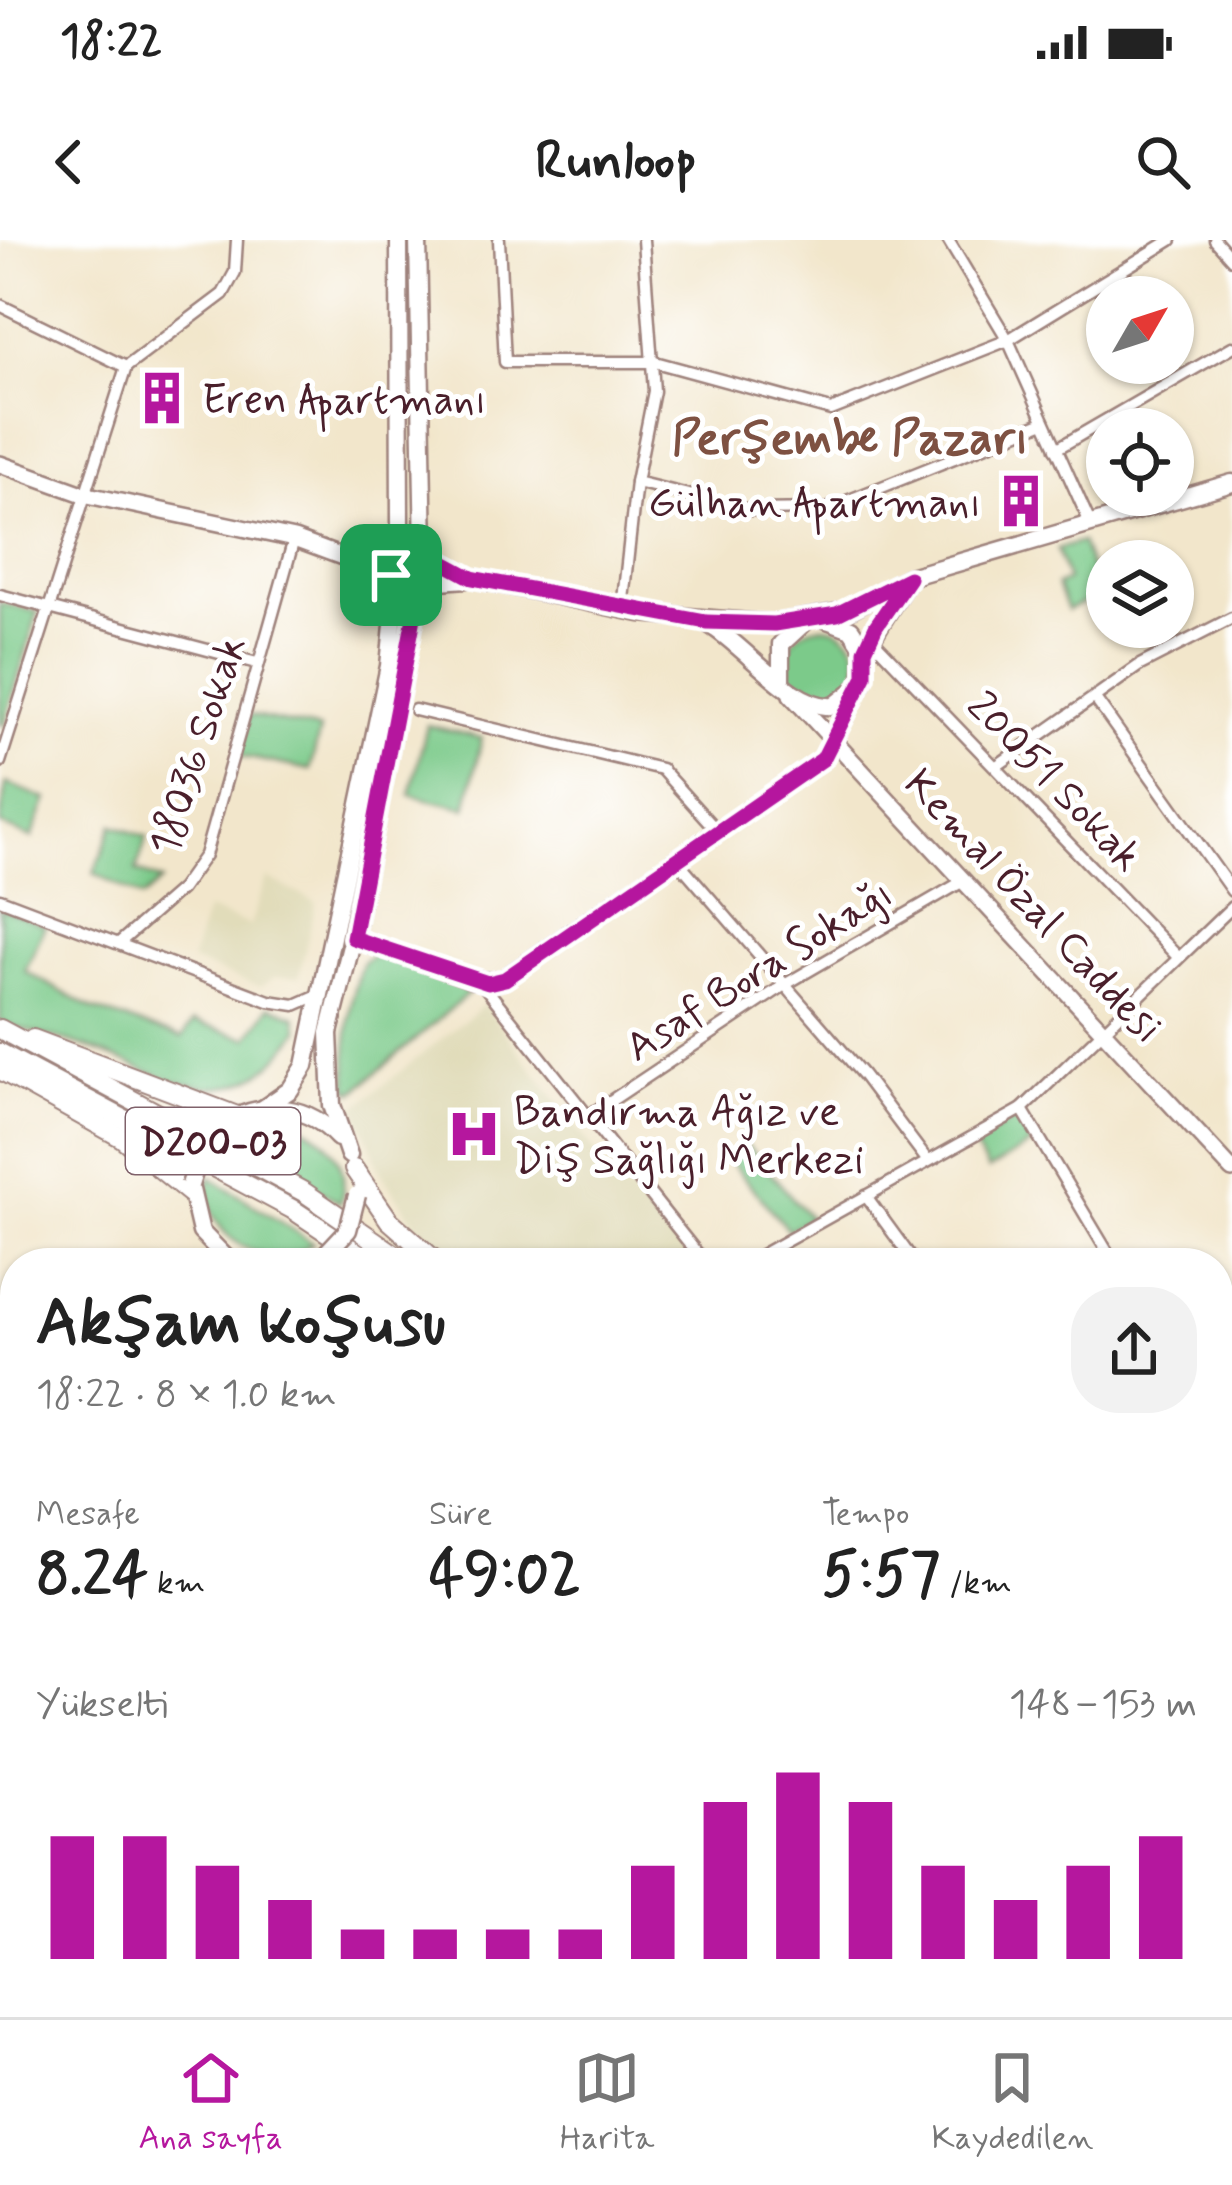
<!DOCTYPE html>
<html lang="tr">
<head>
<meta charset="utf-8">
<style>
  body { margin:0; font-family:Mynerve,sans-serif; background:#f2f2f2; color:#222; height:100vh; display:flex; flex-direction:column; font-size:45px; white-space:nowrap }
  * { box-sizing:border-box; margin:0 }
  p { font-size:39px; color:#767676 }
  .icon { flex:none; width:66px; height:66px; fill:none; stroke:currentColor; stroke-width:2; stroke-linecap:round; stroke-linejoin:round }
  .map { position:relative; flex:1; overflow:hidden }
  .sheet { position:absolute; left:0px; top:1008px; width:1233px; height:771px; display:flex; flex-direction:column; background:#fff; border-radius:48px 48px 0 0; box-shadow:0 3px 9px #0004 }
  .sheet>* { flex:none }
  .needle { width:78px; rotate:51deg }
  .fabs { position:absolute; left:1086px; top:36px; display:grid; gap:24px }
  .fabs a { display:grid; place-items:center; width:108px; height:108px; border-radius:50%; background:#fff; box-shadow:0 3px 9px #0004; font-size:60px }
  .pin { position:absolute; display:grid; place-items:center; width:102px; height:102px; color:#fff; margin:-51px; border-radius:24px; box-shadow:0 6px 18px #0006 }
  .round { display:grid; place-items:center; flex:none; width:126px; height:126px; border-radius:48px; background:#f2f2f2 }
  .summary { display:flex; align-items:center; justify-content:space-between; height:204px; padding:0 36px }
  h1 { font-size:66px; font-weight:800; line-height:90px }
  .figures { display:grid; grid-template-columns:repeat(3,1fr); gap:18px; height:204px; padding:12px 36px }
  .figures div { display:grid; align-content:center }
  .figures b { font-size:60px; font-weight:800 }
  .figures small { font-size:33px; font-weight:400 }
  .figures p { font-size:33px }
  .chart { height:336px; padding:24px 36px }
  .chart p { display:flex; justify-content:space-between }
  .chart svg { width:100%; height:216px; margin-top:12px; stroke:#b5179e; stroke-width:6 }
  .status { display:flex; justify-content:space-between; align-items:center; height:84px; padding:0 60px; background:#fff; direction:ltr }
  .status svg { height:33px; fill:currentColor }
  header { display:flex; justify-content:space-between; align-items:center; height:156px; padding:0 36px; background:#fff; font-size:54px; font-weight:800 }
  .dock { display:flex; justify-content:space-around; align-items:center; height:168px; border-top:3px solid #e0e0e0; background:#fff; font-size:33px; color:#767676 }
  .dock a { display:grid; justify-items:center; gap:6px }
  .dock .selected { color:#b5179e }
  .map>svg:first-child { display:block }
  .built { fill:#e1dcba }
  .grass { fill:#7cca8a; stroke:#63745a; stroke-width:3 }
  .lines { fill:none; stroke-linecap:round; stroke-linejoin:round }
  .street-casing { stroke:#9e827b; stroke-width:15 }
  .secondary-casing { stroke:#9e827b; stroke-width:20 }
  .primary-casing { stroke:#9e827b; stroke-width:21 }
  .highway-casing { stroke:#9e827b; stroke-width:22 }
  .street { stroke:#fff; stroke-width:10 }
  .secondary { stroke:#fff; stroke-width:15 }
  .primary { stroke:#fff; stroke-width:16 }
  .highway { stroke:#fff; stroke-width:18 }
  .primary-bridge-casing { stroke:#9e827b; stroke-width:21; stroke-linecap:butt }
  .primary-bridge { stroke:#fff; stroke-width:16 }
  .route-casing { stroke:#fff; stroke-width:24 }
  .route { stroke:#b5179e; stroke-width:15 }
  .labels { text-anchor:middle; stroke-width:10; stroke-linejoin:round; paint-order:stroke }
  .shield { fill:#fff; stroke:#80626b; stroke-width:3 }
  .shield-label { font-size:39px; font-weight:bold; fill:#4a1f2b }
  .poi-label { font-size:42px; fill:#4a1f2b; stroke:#fff; text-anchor:start }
  .street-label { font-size:42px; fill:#4a1f2b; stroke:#fff }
  .quarter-label { font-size:48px; font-weight:bold; fill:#7e5142; stroke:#fff }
</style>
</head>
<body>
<div class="status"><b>18:22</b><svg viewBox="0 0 49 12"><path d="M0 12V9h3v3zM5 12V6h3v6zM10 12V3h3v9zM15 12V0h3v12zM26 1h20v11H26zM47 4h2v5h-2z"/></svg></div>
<header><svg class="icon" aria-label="back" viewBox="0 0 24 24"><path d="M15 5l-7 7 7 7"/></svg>Runloop<svg class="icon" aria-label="search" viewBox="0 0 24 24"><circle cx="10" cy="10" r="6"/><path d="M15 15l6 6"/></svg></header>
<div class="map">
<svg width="1232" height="1777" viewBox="0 0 1232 1777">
  <rect width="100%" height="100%" fill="#fff"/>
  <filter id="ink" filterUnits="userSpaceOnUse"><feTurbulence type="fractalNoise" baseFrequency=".00833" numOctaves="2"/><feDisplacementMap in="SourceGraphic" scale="24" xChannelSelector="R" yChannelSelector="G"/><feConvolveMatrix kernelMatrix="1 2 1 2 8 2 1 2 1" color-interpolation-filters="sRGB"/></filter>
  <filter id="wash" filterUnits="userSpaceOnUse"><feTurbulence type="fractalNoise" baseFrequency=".004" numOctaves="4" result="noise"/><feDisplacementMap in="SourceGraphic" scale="48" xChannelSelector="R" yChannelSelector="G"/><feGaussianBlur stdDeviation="2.7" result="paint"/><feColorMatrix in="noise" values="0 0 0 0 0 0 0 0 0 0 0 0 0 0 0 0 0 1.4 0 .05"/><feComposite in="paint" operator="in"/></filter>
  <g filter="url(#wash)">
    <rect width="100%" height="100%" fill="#f2e6cb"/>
    <g class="built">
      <path d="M 267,638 L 316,662 L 299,737 L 275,737 L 260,747 L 191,721 L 207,670 L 250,685 Z"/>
      <path d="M 484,765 L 603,922 L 689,1016 L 681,1023 L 453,1023 L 424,997 L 379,929 L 356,867 Z"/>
    </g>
    <g class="grass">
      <path d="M 1081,302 L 1100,356 L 1067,370 L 1057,345 L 1067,340 L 1057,309 Z"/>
      <path d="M 0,363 L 38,372 L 4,485 L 0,484 Z"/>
      <circle cx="822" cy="422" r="36"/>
      <path d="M 249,475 L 320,490 L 310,530 L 240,516 Z"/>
      <path d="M 427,485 L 482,498 L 466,568 L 410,555 Z"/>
      <path d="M 6,543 L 47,559 L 32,598 L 0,585 Z"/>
      <path d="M 113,585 L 147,597 L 136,631 L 162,641 L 142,658 L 94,633 Z"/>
      <path d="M 0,668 L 45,686 L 25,731 L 93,769 L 182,798 L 193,782 L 248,798 L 270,766 L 296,776 L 299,790 C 238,888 168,836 88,808 C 60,797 27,794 0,781 Z"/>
      <path d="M 372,716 C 409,721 440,730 469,753 L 354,852 L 348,848 C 346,806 346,762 363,722 Z"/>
      <path d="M 1018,877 L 1033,903 L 988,930 L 973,904 Z"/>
      <path d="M 283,880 C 322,888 354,921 340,963 L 236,897 L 243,887 Z"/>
      <path d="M 747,906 L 810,978 L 788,990 L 727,918 Z"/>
      <path d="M 210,937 L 313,1003 C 267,1038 196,993 210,937 Z"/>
    </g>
  </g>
  <g filter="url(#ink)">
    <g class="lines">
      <defs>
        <g id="street">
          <path d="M 499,0 L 505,122 L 655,122 L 831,170 L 1008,100 L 1171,0"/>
          <path d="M 948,0 L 1008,100 L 1090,283"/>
          <path d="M 1215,0 L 1232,19"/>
          <path d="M 0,65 L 126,127"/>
          <path d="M 1056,209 L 1232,107"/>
          <path d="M 636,242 L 749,270 L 827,269 L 1044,182"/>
          <path d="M 0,355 L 257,423"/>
          <path d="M 622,369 L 636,242 L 654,151 L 643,0"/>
          <path d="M 872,399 L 1177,716"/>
          <path d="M 1094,457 L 1232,651"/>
          <path d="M 415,470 L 661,529 L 718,592"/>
          <path d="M 0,522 L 126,127 L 223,54 L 235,32 L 237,0"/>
          <path d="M 998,525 L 1140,425 L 1232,378"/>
          <path d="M 676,619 L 863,835 L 927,920"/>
          <path d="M 0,659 L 269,761 L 295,765 L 320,754"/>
          <path d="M 119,703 L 181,649 L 205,615 L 294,299"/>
          <path d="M 481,742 L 705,1023"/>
          <path d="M 1022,869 L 1114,1023"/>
          <path d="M 588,876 L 786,744 L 965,640"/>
          <path d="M 866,956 L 915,1023"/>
          <path d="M 747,1023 L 1022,869 L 1232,667"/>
          <path d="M 1218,1179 L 1232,1168"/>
          <path d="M 1218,1198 L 1232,1216"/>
          <path d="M 1218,1445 L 1232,1462"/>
          <path d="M 1218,1559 L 1232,1550"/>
        </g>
        <g id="secondary">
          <path d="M 0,224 L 83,254 L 294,299 L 391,335"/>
          <path d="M 791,455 L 1232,930"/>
          <path d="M 353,698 L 472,740 L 500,741 L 823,519 L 857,452"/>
        </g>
        <g id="primary">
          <path d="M 418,0 L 424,310"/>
          <path d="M 429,316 L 472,338 L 640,373 L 774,384 L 849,370 L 909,337 L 1232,243"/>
          <path d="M 426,342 L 467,339"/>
          <path d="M 822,378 L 851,389 L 865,410"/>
          <path d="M 710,385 C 749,409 793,470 834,466 L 862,444 L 865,410 L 906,343"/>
          <path d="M 781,440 L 781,404 L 805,382"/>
          <path d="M 264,868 L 290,850 L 305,826 L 389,426 L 396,354 L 390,321 L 400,290 L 399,0"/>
          <path d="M 230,880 C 269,860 309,866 338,898"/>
          <path d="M 349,915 L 332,865 L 329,793 L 353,698 L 420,346"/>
          <path d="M 190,945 L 201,992 L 231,1023"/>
        </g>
        <g id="highway">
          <path d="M 0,789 L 304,952 L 407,1023"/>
          <path d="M 33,799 L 237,876"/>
          <path d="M 0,813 L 292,969 L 373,1023"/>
          <path d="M 0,830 L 122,898 L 190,953"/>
          <path d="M 354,929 L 389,980 L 438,1023"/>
          <path d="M 1218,1733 L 1232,1747"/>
          <path d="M 1214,1764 L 1227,1777"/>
        </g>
      </defs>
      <use href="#street" class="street-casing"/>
      <use href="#secondary" class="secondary-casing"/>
      <use href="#primary" class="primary-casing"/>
      <use href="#highway" class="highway-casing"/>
      <use href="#street" class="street"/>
      <use href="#secondary" class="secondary"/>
      <use href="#primary" class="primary"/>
      <use href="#highway" class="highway"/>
      <defs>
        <g id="primary-bridge">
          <path d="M 190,945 L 202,908 L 230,880"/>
          <path d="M 317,1023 L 348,990 L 357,955"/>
        </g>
      </defs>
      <use href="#primary-bridge" class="primary-bridge-casing"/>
      <use href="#primary-bridge" class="primary-bridge"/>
    </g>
  </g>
  <g class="lines" filter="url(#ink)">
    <defs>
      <path id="route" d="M 411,305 L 472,338 L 706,382 L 774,384 L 837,374 L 909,338 L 876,386 L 865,410 L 865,436 L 823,519 L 505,739 L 488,743 L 353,698 L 420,346 L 394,341 L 390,322 L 398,310 Z"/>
    </defs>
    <use href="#route" class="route-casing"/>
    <use href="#route" class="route"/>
  </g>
  <defs>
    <symbol id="building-bare" viewBox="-9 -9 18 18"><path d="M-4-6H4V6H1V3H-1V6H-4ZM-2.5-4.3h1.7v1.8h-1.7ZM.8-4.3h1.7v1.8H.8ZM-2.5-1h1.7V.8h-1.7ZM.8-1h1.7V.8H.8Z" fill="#b5179e" stroke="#fff" stroke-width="2.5" paint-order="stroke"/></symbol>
    <symbol id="hospital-bare" viewBox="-9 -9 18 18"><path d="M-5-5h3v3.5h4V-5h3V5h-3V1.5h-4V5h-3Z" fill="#b5179e" stroke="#fff" stroke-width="2.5" paint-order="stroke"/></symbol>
  </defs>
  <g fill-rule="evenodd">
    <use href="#building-bare" x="124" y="120" width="76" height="76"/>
    <use href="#building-bare" x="983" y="223" width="76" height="76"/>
    <use href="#hospital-bare" x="436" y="856" width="76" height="76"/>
  </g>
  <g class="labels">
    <rect class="shield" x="126" y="868" width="174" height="66" rx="9"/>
    <g class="shield-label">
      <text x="213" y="915">D200-03</text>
    </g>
    <g class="poi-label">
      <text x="202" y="173">Eren Apartmanı</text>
      <text x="981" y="276" text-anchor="end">Gülhan Apartmanı</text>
      <text x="514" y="885">Bandırma Ağız ve<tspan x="514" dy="48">Diş Sağlığı Merkezi</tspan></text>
    </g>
    <g class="street-label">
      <text transform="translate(196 505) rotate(-72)" y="15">18036 Sokak</text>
      <text transform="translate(1056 540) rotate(46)" y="15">20051 Sokak</text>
      <text transform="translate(1035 665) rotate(47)" y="15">Kemal Özal Caddesi</text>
      <text transform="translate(758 729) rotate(-32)" y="15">Asaf Bora Sokağı</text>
    </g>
    <g class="quarter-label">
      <text x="850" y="213">Perşembe Pazarı</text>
    </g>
  </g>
</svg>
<div class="fabs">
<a><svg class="needle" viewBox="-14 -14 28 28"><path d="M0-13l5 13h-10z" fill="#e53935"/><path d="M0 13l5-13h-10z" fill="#767676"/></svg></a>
<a><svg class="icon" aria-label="locate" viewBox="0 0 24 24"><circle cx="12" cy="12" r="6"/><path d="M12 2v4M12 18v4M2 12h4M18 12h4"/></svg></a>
<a><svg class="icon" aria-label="layers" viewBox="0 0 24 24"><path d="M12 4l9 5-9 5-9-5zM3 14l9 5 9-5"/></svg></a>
</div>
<div class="pin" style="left:391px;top:335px;background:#1e9e55"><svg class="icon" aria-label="arrive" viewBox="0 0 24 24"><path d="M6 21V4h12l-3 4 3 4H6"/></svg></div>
<section class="sheet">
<div class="summary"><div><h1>Akşam koşusu</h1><p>18:22 · 8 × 1.0 km</p></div><a class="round"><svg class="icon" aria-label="share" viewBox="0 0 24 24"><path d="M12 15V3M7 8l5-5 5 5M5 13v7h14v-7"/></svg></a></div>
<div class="figures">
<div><p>Mesafe</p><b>8.24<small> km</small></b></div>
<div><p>Süre</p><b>49:02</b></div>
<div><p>Tempo</p><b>5:57<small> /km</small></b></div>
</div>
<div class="chart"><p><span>Yükselti</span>148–153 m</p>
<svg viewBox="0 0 160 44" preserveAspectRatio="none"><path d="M5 44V19M15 44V19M25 44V25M35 44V32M45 44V38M55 44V38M65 44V38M75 44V38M85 44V25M95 44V12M105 44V6M115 44V12M125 44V25M135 44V32M145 44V25M155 44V19"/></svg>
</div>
</section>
</div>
<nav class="dock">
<a class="selected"><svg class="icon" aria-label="home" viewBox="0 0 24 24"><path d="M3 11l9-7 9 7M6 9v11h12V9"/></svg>Ana sayfa</a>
<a><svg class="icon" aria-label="map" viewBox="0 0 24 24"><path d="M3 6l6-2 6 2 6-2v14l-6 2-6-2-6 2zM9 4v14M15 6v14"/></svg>Harita</a>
<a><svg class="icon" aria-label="saved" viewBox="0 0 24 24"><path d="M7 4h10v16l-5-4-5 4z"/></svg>Kaydedilen</a>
</nav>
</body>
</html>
